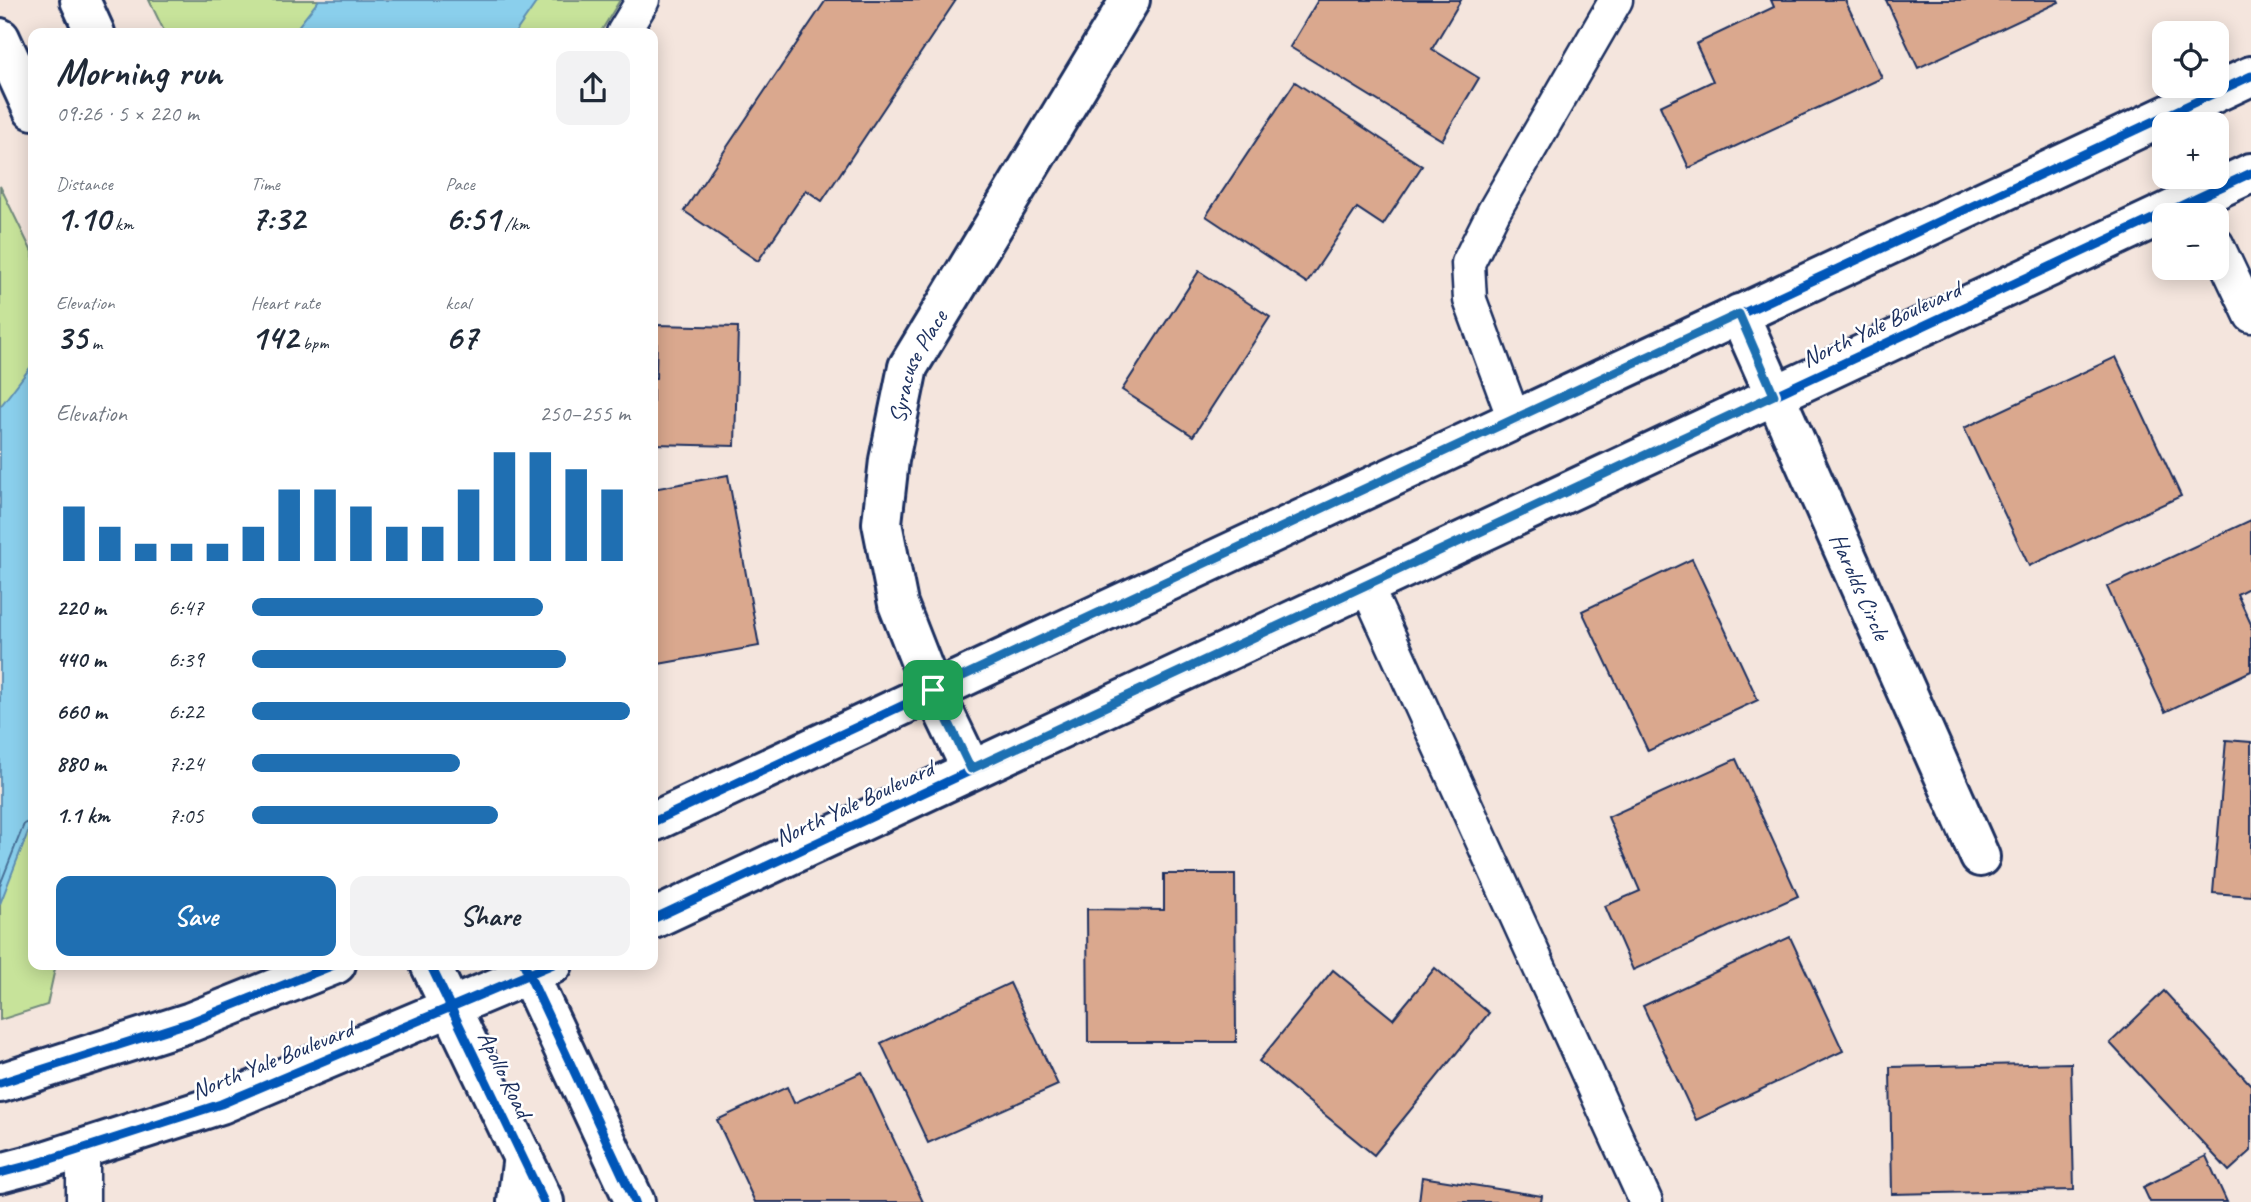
<!DOCTYPE html>
<html lang="en">
<head>
<meta charset="utf-8">
<style>
  body { margin:0; font-family:Caveat,sans-serif; background:#f2f2f3; color:#1f2937; height:100vh; display:flex; flex-direction:column; font-size:26px; white-space:nowrap }
  * { box-sizing:border-box; margin:0 }
  p { font-size:23px; color:#747a83 }
  .icon { flex:none; width:38px; height:38px; fill:none; stroke:currentColor; stroke-width:2; stroke-linecap:round; stroke-linejoin:round }
  .map { position:relative; flex:1; overflow:hidden }
  .sheet { position:absolute; left:28px; top:28px; width:630px; height:942px; display:flex; flex-direction:column; background:#fff; border-radius:14px; box-shadow:0 4px 18px #0003 }
  .sheet>* { flex:none }
  .buttons { position:absolute; left:2152px; top:21px; display:grid; gap:14px }
  .buttons a { display:grid; place-items:center; width:77px; height:77px; border-radius:14px; background:#fff; box-shadow:0 4px 18px #0003; font-size:35px }
  .pin { position:absolute; display:grid; place-items:center; width:60px; height:60px; color:#fff; margin:-30px; border-radius:14px; box-shadow:0 4px 10px #0006 }
  .round { display:grid; place-items:center; flex:none; width:74px; height:74px; border-radius:14px; background:#f2f2f3 }
  .overview { display:flex; align-items:center; justify-content:space-between; height:119px; padding:0 28px }
  h1 { font-size:38px; font-weight:800; line-height:52px }
  .stats { display:grid; grid-template-columns:repeat(3,1fr); gap:10px; height:119px; padding:7px 28px }
  .stats div { display:grid; align-content:center }
  .stats b { font-size:35px; font-weight:800 }
  .stats small { font-size:19px; font-weight:400 }
  .stats p { font-size:19px }
  .chart { height:196px; padding:14px 28px }
  .chart p { display:flex; justify-content:space-between }
  .chart svg { width:100%; height:126px; margin-top:7px; stroke:#1f6fb2; stroke-width:6 }
  .button { display:flex; gap:14px; margin-top:auto; padding:14px 28px }
  .button a { flex:1; height:80px; border-radius:14px; background:#1f6fb2; color:#fff; font-size:28px; font-weight:800; line-height:80px; text-align:center }
  .button a+a { background:#f2f2f3; color:#1f2937 }
  ul { padding:0 28px; list-style:none; font-size:23px }
  li { display:grid; grid-template-columns:112px 84px 1fr; align-items:center; height:52px }
  li i { height:18px; border-radius:9px; background:#1f6fb2 }
  .map>svg:first-child { display:block }
  .green { fill:#c7e39a; stroke:#71897c; stroke-width:2 }
  .water { fill:#8acfec; stroke:#5e8fb3; stroke-width:2 }
  .lines { fill:none; stroke-linecap:round; stroke-linejoin:round }
  .shore { stroke:#476f97; stroke-width:2 }
  .building { fill:#daa88e; stroke:#1b2f5e; stroke-width:2 }
  .service-casing { stroke:#1b2f5e; stroke-width:37 }
  .minor-casing { stroke:#1b2f5e; stroke-width:44 }
  .tertiary-casing { stroke:#1b2f5e; stroke-width:44 }
  .service { stroke:#fff; stroke-width:32 }
  .minor { stroke:#fff; stroke-width:38 }
  .tertiary { stroke:#fff; stroke-width:38 }
  .cycleway-casing { stroke:#fff; stroke-width:13 }
  .cycleway { stroke:#0057b8; stroke-width:9 }
  .route-casing { stroke:#fff; stroke-width:14 }
  .route { stroke:#1f6fb2; stroke-width:9 }
  .labels { text-anchor:middle; stroke-width:5; stroke-linejoin:round; paint-order:stroke }
  .street-label { font-size:24px; fill:#1b2f5e; stroke:#fff }
</style>
</head>
<body>
<div class="map">
<svg width="2251" height="1202" viewBox="0 0 2251 1202">
  <rect width="100%" height="100%" fill="#f4e5dd"/>
  <filter id="ink" filterUnits="userSpaceOnUse"><feTurbulence type="fractalNoise" baseFrequency=".0143" numOctaves="2"/><feDisplacementMap in="SourceGraphic" scale="14" xChannelSelector="R" yChannelSelector="G"/><feConvolveMatrix kernelMatrix="1 2 1 2 8 2 1 2 1" color-interpolation-filters="sRGB"/></filter>
  <g filter="url(#ink)">
    <g class="green">
      <path d="M 149,0 L 620,0 L 600,33 L 165,33 Z"/>
      <path d="M 0,186 L 33,254 L 33,964 L 56,964 L 47,1005 L 0,1020 Z"/>
    </g>
    <g class="water">
      <path d="M 319,0 L 538,0 L 515,33 L 293,33 Z"/>
      <path d="M 33,364 L 33,819 L 0,904 L 0,407 Z"/>
    </g>
    <g class="lines">
      <path class="shore" d="M 0,885 L 24,824 L 33,820"/>
    </g>
    <g class="building">
      <path d="M 826,0 L 956,0 L 822,201 L 806,190 L 758,261 L 684,211 Z"/>
      <path d="M 1318,0 L 1461,0 L 1432,49 L 1479,78 L 1442,140 L 1290,47 Z"/>
      <path d="M 1771,0 L 1845,0 L 1882,78 L 1689,168 L 1660,106 L 1713,81 L 1696,44 L 1774,7 Z"/>
      <path d="M 1886,0 L 2058,0 L 2059,2 L 1918,68 Z"/>
      <path d="M 1295,82 L 1422,166 L 1383,225 L 1357,208 L 1307,283 L 1206,216 Z"/>
      <path d="M 1199,271 L 1270,317 L 1193,436 L 1122,390 Z"/>
      <path d="M 657,325 L 738,327 L 735,446 L 653,444 L 653,378 L 656,378 Z"/>
      <path d="M 2116,357 L 2181,496 L 2029,566 L 1964,428 Z"/>
      <path d="M 728,475 L 759,646 L 653,665 L 653,489 Z"/>
      <path d="M 2251,520 L 2251,587 L 2237,594 L 2251,624 L 2251,671 L 2165,712 L 2107,587 Z"/>
      <path d="M 1692,559 L 1758,700 L 1648,751 L 1582,611 Z"/>
      <path d="M 2226,740 L 2251,742 L 2251,896 L 2213,893 Z"/>
      <path d="M 1736,759 L 1798,896 L 1633,970 L 1605,906 L 1640,891 L 1608,817 Z"/>
      <path d="M 1164,874 L 1235,874 L 1236,1042 L 1088,1042 L 1087,909 L 1164,910 Z"/>
      <path d="M 1790,937 L 1843,1051 L 1696,1120 L 1643,1006 Z"/>
      <path d="M 1435,968 L 1489,1013 L 1374,1155 L 1259,1061 L 1333,970 L 1393,1019 Z"/>
      <path d="M 1010,983 L 1058,1085 L 928,1143 L 881,1043 Z"/>
      <path d="M 2164,991 L 2251,1085 L 2251,1151 L 2229,1171 L 2110,1043 Z"/>
      <path d="M 2071,1063 L 2074,1190 L 1892,1194 L 1890,1067 Z"/>
      <path d="M 862,1072 L 923,1202 L 755,1202 L 717,1120 L 787,1087 L 794,1103 Z"/>
      <path d="M 2206,1156 L 2227,1202 L 2150,1202 L 2143,1187 Z"/>
      <path d="M 1422,1177 L 1542,1196 L 1541,1202 L 1419,1202 Z"/>
    </g>
    <g class="lines">
      <defs>
        <g id="service">
          <path d="M 623,33 L 643,0"/>
          <path d="M 2217,244 L 2251,316"/>
          <path d="M 1514,419 L 1470,300 L 1468,263 L 1494,211 L 1616,0"/>
          <path d="M 1366,585 L 1646,1202"/>
          <path d="M 83,1149 L 83,1202"/>
        </g>
        <g id="minor">
          <path id="s1" d="M 1739,314 L 1980,857"/>
          <path id="s2" d="M 971,769 L 925,673 L 898,604 L 882,523 L 889,460 L 908,367 L 1130,0"/>
          <path d="M 517,1202 L 523,1156"/>
        </g>
        <g id="tertiary">
          <path d="M 80,0 L 95,33"/>
          <path d="M 0,38 L 33,110"/>
          <path d="M 653,822 L 2251,76"/>
          <path d="M 653,919 L 2251,173"/>
          <path d="M 430,964 L 544,1202"/>
          <path d="M 524,964 L 635,1202"/>
          <path d="M 0,1083 L 191,1022 L 336,964"/>
          <path d="M 0,1173 L 38,1163 L 221,1104 L 553,964"/>
        </g>
      </defs>
      <use href="#service" class="service-casing"/>
      <use href="#minor" class="minor-casing"/>
      <use href="#tertiary" class="tertiary-casing"/>
      <use href="#service" class="service"/>
      <use href="#minor" class="minor"/>
      <use href="#tertiary" class="tertiary"/>
      <defs>
        <g id="cycleway">
          <path d="M 653,822 L 2251,76"/>
          <path d="M 653,919 L 2251,173"/>
          <path d="M 430,964 L 544,1202"/>
          <path d="M 524,964 L 635,1202"/>
          <path d="M 0,1083 L 191,1022 L 336,964"/>
          <path d="M 0,1173 L 38,1163 L 221,1104 L 553,964"/>
        </g>
      </defs>
      <use href="#cycleway" class="cycleway-casing"/>
      <use href="#cycleway" class="cycleway"/>
    </g>
  </g>
  <g class="lines" filter="url(#ink)">
    <defs>
      <path id="route" d="M 1739,314 L 1774,395 L 971,769 L 933,690 Z"/>
    </defs>
    <use href="#route" class="route-casing"/>
    <use href="#route" class="route"/>
  </g>
  <g class="labels">
    <g class="street-label">
      <text transform="translate(1881 324) rotate(-25)" y="8">North Yale Boulevard</text>
      <text dy="8" stroke="none"><textPath href="#s2" startOffset="425">Syracuse Place</textPath></text>
      <text dy="8" stroke="none"><textPath href="#s1" startOffset="298">Harolds Circle</textPath></text>
      <text transform="translate(854 803) rotate(-25)" y="8">North Yale Boulevard</text>
      <text transform="translate(272 1060) rotate(-22)" y="8">North Yale Boulevard</text>
      <text transform="translate(505 1074) rotate(64)" y="8">Apollo Road</text>
    </g>
  </g>
</svg>
<div class="buttons">
<a><svg class="icon" aria-label="locate" viewBox="0 0 24 24"><circle cx="12" cy="12" r="6"/><path d="M12 2v4M12 18v4M2 12h4M18 12h4"/></svg></a>
<a>+</a>
<a>−</a>
</div>
<div class="pin" style="left:933px;top:690px;background:#1e9e55"><svg class="icon" aria-label="arrive" viewBox="0 0 24 24"><path d="M6 21V4h12l-3 4 3 4H6"/></svg></div>
<section class="sheet">
<div class="overview"><div><h1>Morning run</h1><p>09:26 · 5 × 220 m</p></div><a class="round"><svg class="icon" aria-label="share" viewBox="0 0 24 24"><path d="M12 15V3M7 8l5-5 5 5M5 13v7h14v-7"/></svg></a></div>
<div class="stats">
<div><p>Distance</p><b>1.10<small> km</small></b></div>
<div><p>Time</p><b>7:32</b></div>
<div><p>Pace</p><b>6:51<small> /km</small></b></div>
</div>
<div class="stats">
<div><p>Elevation</p><b>35<small> m</small></b></div>
<div><p>Heart rate</p><b>142<small> bpm</small></b></div>
<div><p>kcal</p><b>67</b></div>
</div>
<div class="chart"><p><span>Elevation</span>250–255 m</p>
<svg viewBox="0 0 160 44" preserveAspectRatio="none"><path d="M5 44V25M15 44V32M25 44V38M35 44V38M45 44V38M55 44V32M65 44V19M75 44V19M85 44V25M95 44V32M105 44V32M115 44V19M125 44V6M135 44V6M145 44V12M155 44V19"/></svg>
</div>
<ul>
<li><b>220 m</b>6:47<i style="width:77%"></i></li>
<li><b>440 m</b>6:39<i style="width:83%"></i></li>
<li><b>660 m</b>6:22<i style="width:100%"></i></li>
<li><b>880 m</b>7:24<i style="width:55%"></i></li>
<li><b>1.1 km</b>7:05<i style="width:65%"></i></li>
</ul>
<div class="button"><a>Save</a><a>Share</a></div>
</section>
</div>
</body>
</html>
